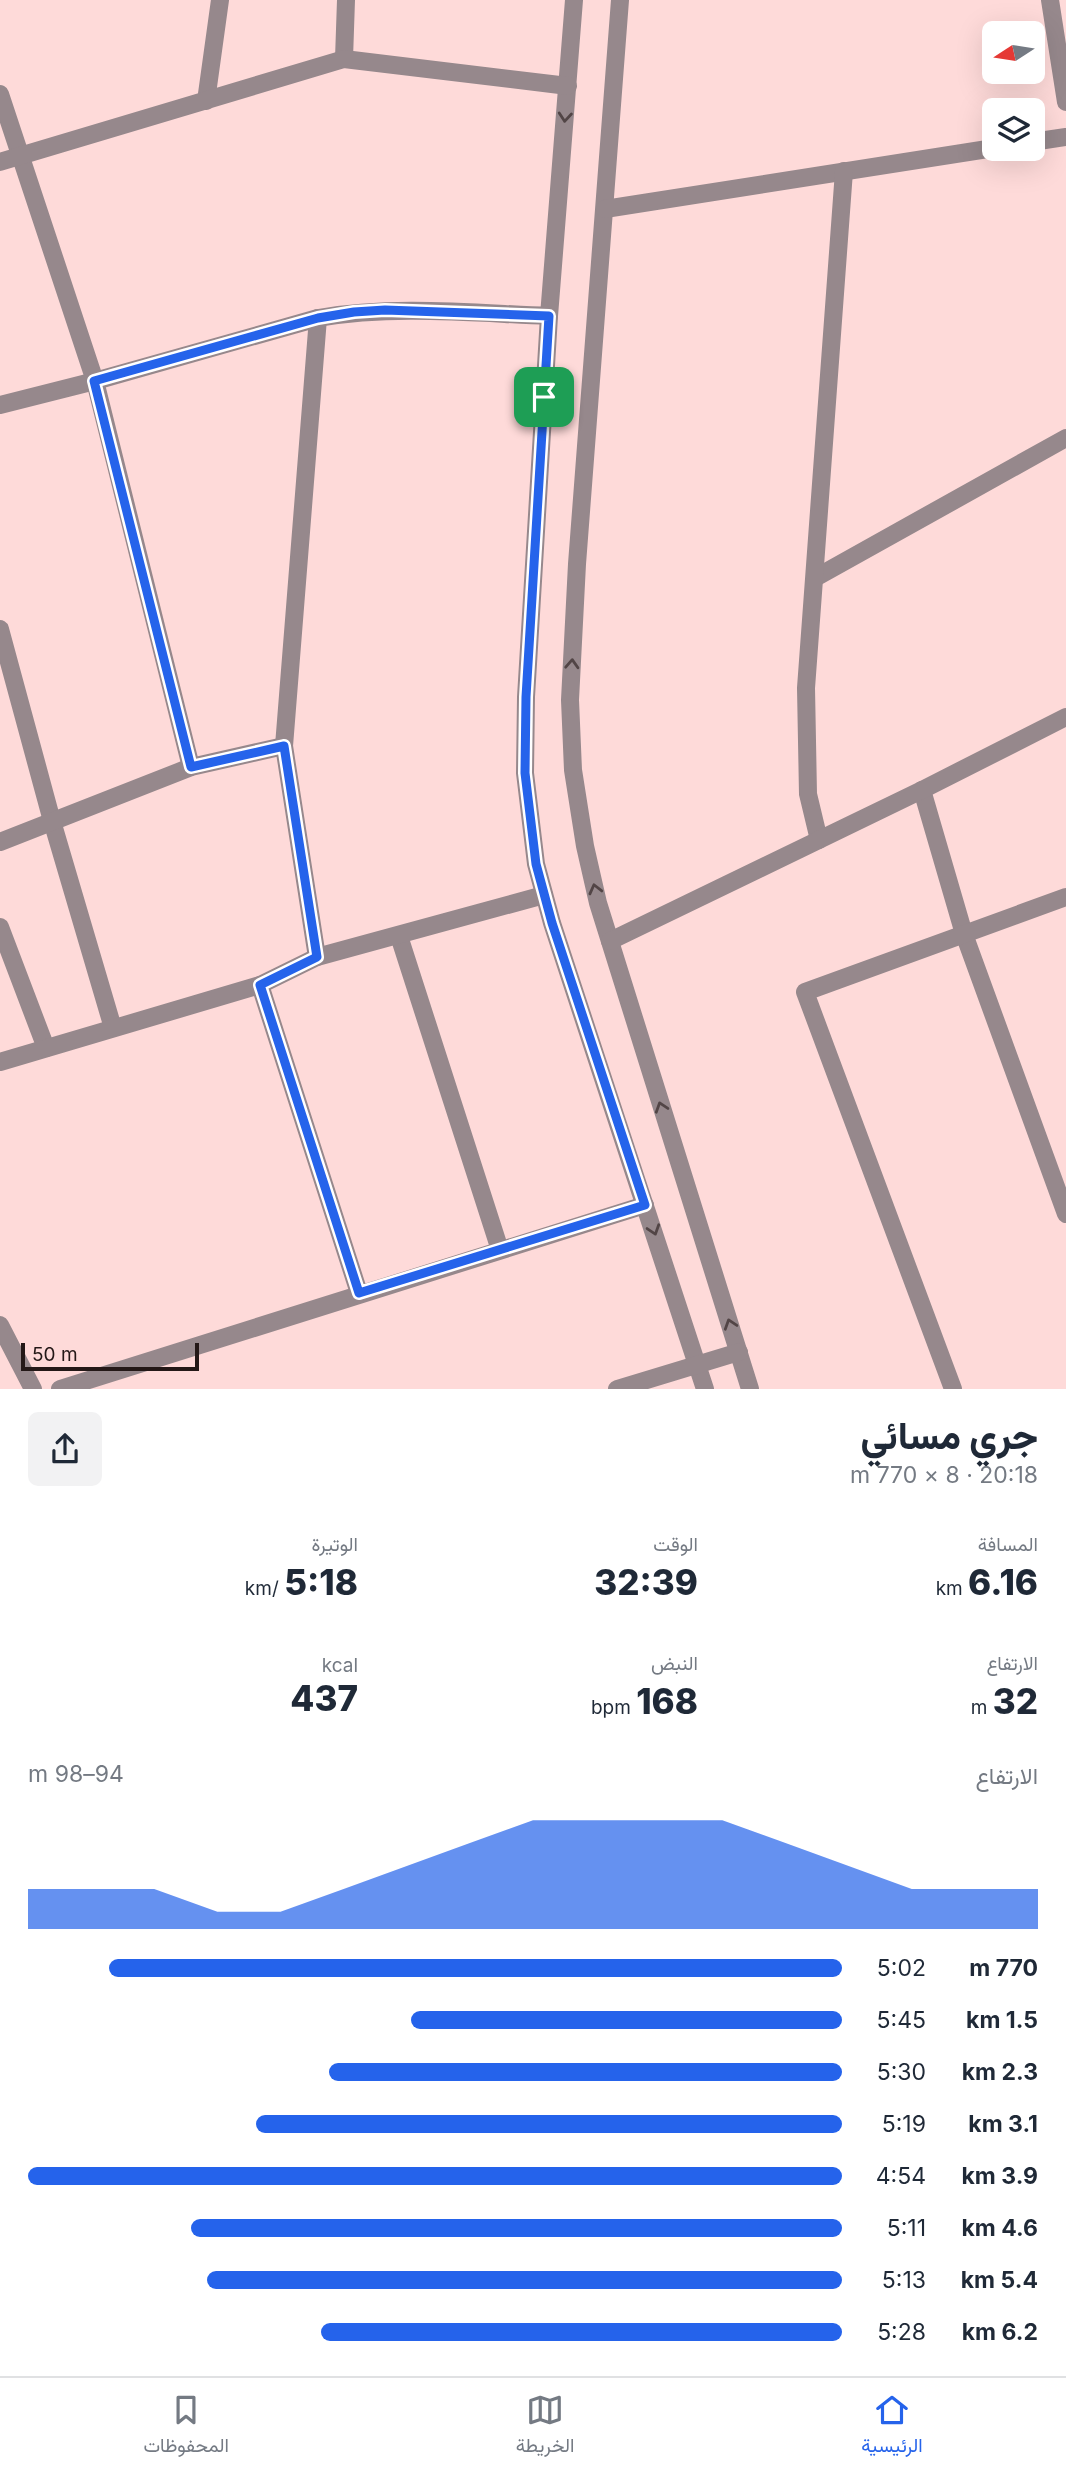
<!DOCTYPE html>
<html lang="ar">
<head>
<meta charset="utf-8">
<style>
  body { margin:0; font-family:Inter,Vazirmatn,sans-serif; background:#f2f2f3; color:#1f2937; direction:rtl; height:100vh; display:flex; flex-direction:column; font-size:26px; white-space:nowrap }
  * { box-sizing:border-box; margin:0 }
  p { font-size:23px; color:#747a83 }
  .icon { flex:none; width:38px; height:38px; fill:none; stroke:currentColor; stroke-width:2; stroke-linecap:round; stroke-linejoin:round }
  .map { position:relative; height:1389px; overflow:hidden; direction:ltr }
  .details { display:flex; flex-direction:column; background:#fff; flex:1 }
  .details>* { flex:none }
  .needle { width:46px; rotate:258deg }
  .tools { position:absolute; left:982px; top:21px; display:grid; gap:14px }
  .tools a { display:grid; place-items:center; width:63px; height:63px; border-radius:10px; background:#fff; box-shadow:0 7px 28px #0002; font-size:35px }
  .scale { position:absolute; left:21px; bottom:18px; width:178px; box-sizing:border-box; padding-left:7px; border:4px solid #241817; border-top:0; font-size:19px; line-height:24px; white-space:nowrap; color:#241817; -webkit-text-stroke:5px #fedad9; paint-order:stroke }
  .pin { position:absolute; display:grid; place-items:center; width:60px; height:60px; color:#fff; margin:-30px; border-radius:14px; box-shadow:0 4px 10px #0006 }
  .round { display:grid; place-items:center; flex:none; width:74px; height:74px; border-radius:10px; background:#f2f2f3 }
  .head { display:flex; align-items:center; justify-content:space-between; height:119px; padding:0 28px }
  h1 { font-size:38px; font-weight:800; line-height:52px }
  .figures { display:grid; grid-template-columns:repeat(3,1fr); gap:10px; height:119px; padding:7px 28px }
  .figures div { display:grid; align-content:center }
  .figures b { font-size:35px; font-weight:800 }
  .figures small { font-size:19px; font-weight:400 }
  .figures p { font-size:19px }
  .chart { height:196px; padding:14px 28px }
  .chart p { display:flex; justify-content:space-between }
  .chart svg { width:100%; height:126px; margin-top:7px; fill:#2563eb; opacity:.7 }
  ul { padding:0 28px; list-style:none; font-size:23px }
  li { display:grid; grid-template-columns:112px 84px 1fr; align-items:center; height:52px }
  li i { height:18px; border-radius:9px; background:#2563eb }
  .tabs { display:flex; justify-content:space-around; align-items:center; height:98px; border-top:2px solid #e0e1e3; background:#fff; font-size:19px; color:#747a83 }
  .tabs a { display:grid; justify-items:center; gap:4px }
  .tabs .active { color:#2563eb }
  .map>svg:first-child { display:block }
  .lines { fill:none; stroke-linecap:round; stroke-linejoin:round }
  .minor { stroke:#96888c; stroke-width:18 }
  .oneway { stroke:#524546 }
  .route-casing { stroke:#fff; stroke-width:14 }
  .route { stroke:#2563eb; stroke-width:9 }
</style>
</head>
<body>
<div class="map">
<svg width="1066" height="1389" viewBox="0 0 1066 1389">
  <rect width="100%" height="100%" fill="#fedad9"/>
  <g class="lines">
    <g class="minor">
      <path d="M 574,0 L 549,316 L 526,697 L 525,773 L 536,864 L 552,923 L 705,1389"/>
      <path d="M 620,0 L 577,564 L 570,700 L 573,770 L 585,846 L 598,903 L 750,1389"/>
      <path d="M 1050,0 L 1066,102"/>
      <path d="M 344,59 L 346,0"/>
      <path d="M 0,94 L 95,381 L 191,767"/>
      <path d="M 206,101 L 220,0"/>
      <path d="M 1032,142 L 1066,137"/>
      <path d="M 0,162 L 344,59 L 568,86"/>
      <path d="M 605,209 L 994,148"/>
      <path d="M 0,405 L 95,381 L 318,318 C 394,305 472,313 549,316"/>
      <path d="M 815,578 L 1066,438"/>
      <path d="M 0,629 L 52,821 L 113,1028"/>
      <path d="M 922,790 L 964,934 L 1066,1214"/>
      <path d="M 819,840 L 808,794 L 806,688 L 844,171"/>
      <path d="M 0,842 L 191,767 L 284,746"/>
      <path d="M 0,927 L 46,1048"/>
      <path d="M 399,936 L 500,1250"/>
      <path d="M 610,941 L 922,790 L 1066,717"/>
      <path d="M 317,957 L 284,746 L 318,318"/>
      <path d="M 260,985 L 359,1293"/>
      <path d="M 0,1062 L 260,985 L 317,957 L 544,895"/>
      <path d="M 0,1325 L 33,1389"/>
      <path d="M 60,1389 L 645,1205"/>
      <path d="M 617,1389 L 739,1352"/>
      <path d="M 953,1389 L 805,992 L 1066,897"/>
    </g>
  </g>
  <defs><path id="oneway-chevron" d="M-2-3.5L2.5 0L-2 3.5" fill="none" stroke-width="1.6" stroke-linecap="round" stroke-linejoin="round" transform="scale(1.75)"/></defs>
  <g class="oneway">
    <use href="#oneway-chevron" transform="translate(565 117) rotate(95)"/>
    <use href="#oneway-chevron" transform="translate(572 664) rotate(-87)"/>
    <use href="#oneway-chevron" transform="translate(595 889) rotate(-104)"/>
    <use href="#oneway-chevron" transform="translate(661 1107) rotate(-108)"/>
    <use href="#oneway-chevron" transform="translate(654 1230) rotate(72)"/>
    <use href="#oneway-chevron" transform="translate(730 1324) rotate(-108)"/>
  </g>
  <g class="lines">
    <defs>
      <path id="route" d="M 385,310 L 549,316 L 526,697 L 525,773 L 536,864 L 552,923 L 645,1205 L 359,1293 L 260,985 L 317,957 L 284,746 L 191,767 L 94,381 L 318,318 L 354,312 Z"/>
    </defs>
    <use href="#route" class="route-casing"/>
    <use href="#route" class="route"/>
  </g>
</svg>
<div class="tools">
<a><svg class="needle" viewBox="-14 -14 28 28"><path d="M0-13l5 13h-10z" fill="#e53935"/><path d="M0 13l5-13h-10z" fill="#747a83"/></svg></a>
<a><svg class="icon" aria-label="layers" viewBox="0 0 24 24"><path d="M12 4l9 5-9 5-9-5zM3 14l9 5 9-5"/></svg></a>
</div>
<div class="scale">50 m</div>
<div class="pin" style="left:544px;top:397px;background:#1e9e55"><svg class="icon" aria-label="arrive" viewBox="0 0 24 24"><path d="M6 21V4h12l-3 4 3 4H6"/></svg></div>
</div>
<section class="details">
<div class="head"><div><h1>جري مسائي</h1><p>20:18 · 8 × 770 m</p></div><a class="round"><svg class="icon" aria-label="share" viewBox="0 0 24 24"><path d="M12 15V3M7 8l5-5 5 5M5 13v7h14v-7"/></svg></a></div>
<div class="figures">
<div><p>المسافة</p><b>6.16<small> km</small></b></div>
<div><p>الوقت</p><b>32:39</b></div>
<div><p>الوتيرة</p><b>5:18<small> /km</small></b></div>
</div>
<div class="figures">
<div><p>الارتفاع</p><b>32<small> m</small></b></div>
<div><p>النبض</p><b>168<small> bpm</small></b></div>
<div><p>kcal</p><b>437</b></div>
</div>
<div class="chart"><p><span>الارتفاع</span>94–98 m</p>
<svg viewBox="0 0 160 44" preserveAspectRatio="none"><path d="M0 44V30L10 30L20 30L30 38L40 38L50 30L60 22L70 14L80 6L90 6L100 6L110 6L120 14L130 22L140 30L150 30L160 30V44z"/></svg>
</div>
<ul>
<li><b>770 m</b>5:02<i style="width:90%"></i></li>
<li><b>1.5 km</b>5:45<i style="width:53%"></i></li>
<li><b>2.3 km</b>5:30<i style="width:63%"></i></li>
<li><b>3.1 km</b>5:19<i style="width:72%"></i></li>
<li><b>3.9 km</b>4:54<i style="width:100%"></i></li>
<li><b>4.6 km</b>5:11<i style="width:80%"></i></li>
<li><b>5.4 km</b>5:13<i style="width:78%"></i></li>
<li><b>6.2 km</b>5:28<i style="width:64%"></i></li>
</ul>
</section>
<nav class="tabs">
<a class="active"><svg class="icon" aria-label="home" viewBox="0 0 24 24"><path d="M3 11l9-7 9 7M6 9v11h12V9"/></svg>الرئيسية</a>
<a><svg class="icon" aria-label="map" viewBox="0 0 24 24"><path d="M3 6l6-2 6 2 6-2v14l-6 2-6-2-6 2zM9 4v14M15 6v14"/></svg>الخريطة</a>
<a><svg class="icon" aria-label="saved" viewBox="0 0 24 24"><path d="M7 4h10v16l-5-4-5 4z"/></svg>المحفوظات</a>
</nav>
</body>
</html>
